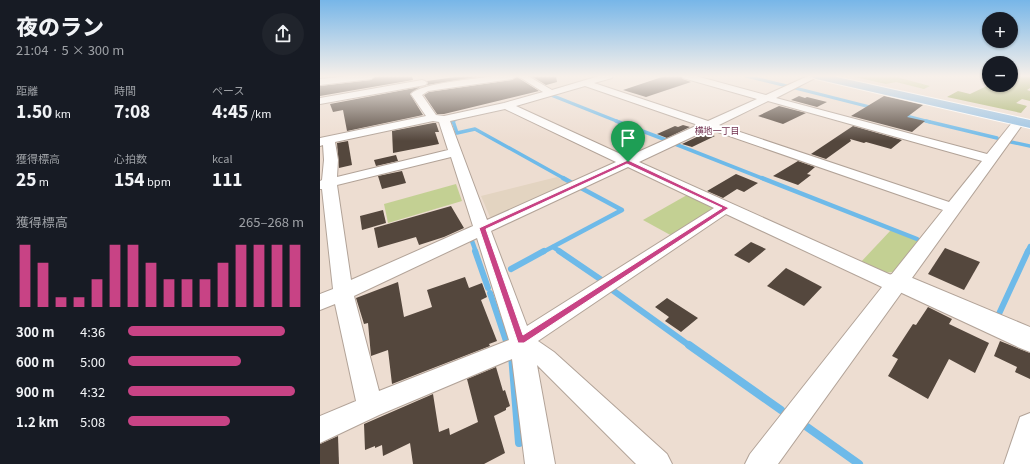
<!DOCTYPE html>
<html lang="ja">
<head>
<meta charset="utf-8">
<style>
  body { margin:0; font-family:Georgia,"Noto Sans JP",serif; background:#20242c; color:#f1f3f6; height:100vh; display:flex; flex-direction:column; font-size:15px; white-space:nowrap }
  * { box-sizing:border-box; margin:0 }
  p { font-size:13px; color:#9ea1a6 }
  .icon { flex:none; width:22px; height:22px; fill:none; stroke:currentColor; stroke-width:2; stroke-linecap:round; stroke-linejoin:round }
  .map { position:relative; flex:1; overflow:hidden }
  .drawer { display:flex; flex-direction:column; background:#171b24; width:320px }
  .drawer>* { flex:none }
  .controls { position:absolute; left:662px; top:12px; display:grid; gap:8px }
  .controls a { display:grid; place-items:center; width:36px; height:36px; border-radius:50%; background:#171b24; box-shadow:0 1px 3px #0004; font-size:20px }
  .pin { position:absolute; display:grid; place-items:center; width:34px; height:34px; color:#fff; margin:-41px -17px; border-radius:50% 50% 50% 0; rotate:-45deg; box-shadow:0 0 4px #0007 }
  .pin .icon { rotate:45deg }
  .round { display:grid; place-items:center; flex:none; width:42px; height:42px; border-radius:21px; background:#20242c }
  .head { display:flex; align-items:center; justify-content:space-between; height:68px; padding:0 16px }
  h1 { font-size:22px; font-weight:800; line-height:30px }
  .metrics { display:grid; grid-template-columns:repeat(3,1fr); gap:6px; height:68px; padding:4px 16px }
  .metrics div { display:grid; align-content:center }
  .metrics b { font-size:17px; font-weight:800 }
  .metrics small { font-size:11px; font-weight:400 }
  .metrics p { font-size:11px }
  .chart { height:112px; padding:8px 16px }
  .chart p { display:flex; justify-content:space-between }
  .chart svg { width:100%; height:72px; margin-top:4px; stroke:#c84385; stroke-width:6 }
  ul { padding:0 16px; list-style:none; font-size:13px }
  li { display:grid; grid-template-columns:64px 48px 1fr; align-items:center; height:30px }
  li i { height:10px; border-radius:5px; background:#c84385 }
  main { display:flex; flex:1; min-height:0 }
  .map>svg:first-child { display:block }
  .industrial { fill:#e3d4c1 }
  .green { fill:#c3d093 }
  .forest { fill:#a0ae63 }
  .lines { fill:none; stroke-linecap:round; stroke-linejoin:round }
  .stream-far4 { stroke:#6ebae9; stroke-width:3 }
  .stream-far3 { stroke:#6ebae9; stroke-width:3.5 }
  .stream-far2 { stroke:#6ebae9; stroke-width:4.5 }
  .stream-far1 { stroke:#6ebae9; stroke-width:6 }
  .stream { stroke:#6ebae9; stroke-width:8 }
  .building { fill:#54473d }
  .minor-casing { stroke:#b2a398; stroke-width:2 }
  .tertiary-casing { stroke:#b2a398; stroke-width:2 }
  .primary-casing { stroke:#fff; stroke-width:2 }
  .minor { fill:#fff; fill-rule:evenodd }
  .tertiary { fill:#fff; fill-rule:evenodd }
  .primary { fill:#96c1e4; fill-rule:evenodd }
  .route { fill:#c84385; stroke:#fff; fill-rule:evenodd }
  .labels { text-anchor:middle; stroke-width:4; stroke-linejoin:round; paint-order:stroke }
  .far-neighbourhood-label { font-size:9px; fill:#6f2e4c; stroke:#fff }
</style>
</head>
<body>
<main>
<section class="drawer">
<div class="head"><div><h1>夜のラン</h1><p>21:04 · 5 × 300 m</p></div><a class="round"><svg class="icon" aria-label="share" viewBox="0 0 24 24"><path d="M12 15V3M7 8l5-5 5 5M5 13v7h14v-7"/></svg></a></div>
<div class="metrics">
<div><p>距離</p><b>1.50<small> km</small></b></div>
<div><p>時間</p><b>7:08</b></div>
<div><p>ペース</p><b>4:45<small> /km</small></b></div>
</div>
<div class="metrics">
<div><p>獲得標高</p><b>25<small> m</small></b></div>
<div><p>心拍数</p><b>154<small> bpm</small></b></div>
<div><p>kcal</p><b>111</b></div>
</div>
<div class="chart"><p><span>獲得標高</span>265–268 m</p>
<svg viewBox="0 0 160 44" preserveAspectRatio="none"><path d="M5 44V6M15 44V17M25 44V38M35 44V38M45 44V27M55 44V6M65 44V6M75 44V17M85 44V27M95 44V27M105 44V27M115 44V17M125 44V6M135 44V6M145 44V6M155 44V6"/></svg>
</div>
<ul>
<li><b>300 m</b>4:36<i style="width:89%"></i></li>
<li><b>600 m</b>5:00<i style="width:64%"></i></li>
<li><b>900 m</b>4:32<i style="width:95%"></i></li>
<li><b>1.2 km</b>5:08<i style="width:58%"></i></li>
</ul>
</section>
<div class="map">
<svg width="710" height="464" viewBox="0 0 710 464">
  <rect width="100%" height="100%" fill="#edddd1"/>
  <path class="industrial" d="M 237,177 L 250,184 L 174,218 L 170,217 L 161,196 Z"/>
  <g class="green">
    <path d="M 530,76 L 573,76 L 610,86 L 604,89 L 576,82 L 566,84 Z"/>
    <path d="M 136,184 L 142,201 L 68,223 L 64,204 Z"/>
    <path d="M 367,195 L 394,207 L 394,211 L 354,237 L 323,220 Z"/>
    <path d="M 571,230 L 598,241 L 573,272 L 563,273 L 540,263 Z"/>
  </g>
  <path class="forest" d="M 691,76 L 710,76 L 710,88 L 707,90 L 710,91 L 710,101 L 702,99 L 696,103 L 707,106 L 701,113 L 627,97 L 638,91 L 650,94 L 669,85 L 691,85 Z"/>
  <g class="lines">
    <g class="stream-far4">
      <path d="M 426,76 L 467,86"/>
      <path d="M 475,88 L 554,108"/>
      <path d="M 231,95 L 299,122"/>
      <path d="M 583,115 L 610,122"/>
      <path d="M 132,122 L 138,118"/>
    </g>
    <g class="stream-far3">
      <path d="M 133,121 L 137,133 L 155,129 L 245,179"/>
      <path d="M 296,121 L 346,140"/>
      <path d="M 606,121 L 677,138"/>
      <path d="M 691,142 L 710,146"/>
      <path d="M 355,144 L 444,179"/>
    </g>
    <g class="stream-far2">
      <path d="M 243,178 L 252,183"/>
      <path d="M 442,178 L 597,239"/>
      <path d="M 152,241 L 156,252"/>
      <path d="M 233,247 L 241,252"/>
      <path d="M 223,252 L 302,210 L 261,188"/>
      <path d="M 707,252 L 710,246"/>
    </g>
    <g class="stream-far1">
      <path d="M 155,251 L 168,288"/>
      <path d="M 239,251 L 283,281"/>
      <path d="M 191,269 L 224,251"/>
      <path d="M 291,289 L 370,346"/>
      <path d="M 170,293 L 187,344"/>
      <path d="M 678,316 L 708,251"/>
    </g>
    <g class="stream">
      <path d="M 369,345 L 461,410"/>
      <path d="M 192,355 L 199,443"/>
      <path d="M 487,427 L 539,464"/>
    </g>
  </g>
  <g class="building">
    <path d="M 56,76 L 92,76 L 93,80 L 0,96 L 0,86 L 51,80 Z"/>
    <path d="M 142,76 L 163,76 L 107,85 L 108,83 L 107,81 Z"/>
    <path d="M 211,76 L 236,76 L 237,82 L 226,85 Z"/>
    <path d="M 345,76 L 361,76 L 363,79 L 371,82 L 326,97 L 303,90 Z"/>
    <path d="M 197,77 L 219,91 L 124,114 L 117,114 L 104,95 L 109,92 L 192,80 Z"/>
    <path d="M 100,87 L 90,94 L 103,115 L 27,131 L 23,110 L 13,112 L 10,104 Z"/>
    <path d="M 479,96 L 485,98 L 487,97 L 507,102 L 497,107 L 471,100 Z"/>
    <path d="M 564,96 L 603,105 L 587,117 L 605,121 L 592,132 L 531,116 Z"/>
    <path d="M 459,106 L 486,113 L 463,124 L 438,116 Z"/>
    <path d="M 113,123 L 116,123 L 119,132 L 115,132 L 119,144 L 73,153 L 72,131 Z"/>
    <path d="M 363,125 L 370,127 L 347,138 L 337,134 L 355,126 L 358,127 Z"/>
    <path d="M 533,126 L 582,140 L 571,149 L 546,142 L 544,143 L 530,139 L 531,141 L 506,159 L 491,154 Z"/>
    <path d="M 385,133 L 395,136 L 372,147 L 362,144 Z"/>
    <path d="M 28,141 L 32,165 L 19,168 L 17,143 Z"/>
    <path d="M 76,155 L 78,161 L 56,166 L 54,160 Z"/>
    <path d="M 478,161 L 495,167 L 487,174 L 491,175 L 478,185 L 453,176 Z"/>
    <path d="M 82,171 L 86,183 L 62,189 L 58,176 Z"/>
    <path d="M 416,174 L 438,183 L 424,192 L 417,189 L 403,198 L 387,191 Z"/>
    <path d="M 131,206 L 144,228 L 124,237 L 99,245 L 96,237 L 58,248 L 54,228 Z"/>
    <path d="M 63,210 L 66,223 L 42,230 L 40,216 Z"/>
    <path d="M 431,242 L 446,249 L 429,263 L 414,255 Z"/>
    <path d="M 625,248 L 660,262 L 644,290 L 608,274 Z"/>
    <path d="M 466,268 L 502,287 L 484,306 L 447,286 Z"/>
    <path d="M 145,277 L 149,288 L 162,283 L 167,297 L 161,300 L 177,341 L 169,344 L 170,346 L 72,384 L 68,350 L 51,356 L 48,323 L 44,324 L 36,298 L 78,282 L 84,317 L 112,307 L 107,290 Z"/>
    <path d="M 347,298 L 378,318 L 361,332 L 345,321 L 349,317 L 335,307 Z"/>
    <path d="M 608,307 L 632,319 L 629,324 L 669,343 L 655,373 L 629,359 L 608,399 L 568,376 L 578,359 L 572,356 L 593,324 L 596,325 Z"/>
    <path d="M 680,341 L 710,353 L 710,379 L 695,372 L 697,367 L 674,356 Z"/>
    <path d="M 176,367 L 183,391 L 185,390 L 190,406 L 186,408 L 186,410 L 174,416 L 185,453 L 164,464 L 93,464 L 90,443 L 63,456 L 62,445 L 55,448 L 55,446 L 45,450 L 44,424 L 113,394 L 119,432 L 129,428 L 130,435 L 158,422 L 147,379 Z"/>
    <path d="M 18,436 L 19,464 L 0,464 L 0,444 Z"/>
  </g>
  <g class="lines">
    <defs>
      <g id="minor">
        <path d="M 28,76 L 55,76 L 51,79 L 0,85 L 0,79 Z"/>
        <path d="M 174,76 L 196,76 L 192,79 L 108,91 L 102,95 L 116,115 L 124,116 L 184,103 L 223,92 L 198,76 L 208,76 L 232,90 L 279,76 L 293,76 L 292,78 L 274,83 L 388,121 L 437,99 L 363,78 L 362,76 L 376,76 L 446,95 L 488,76 L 499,76 L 456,98 L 667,154 L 695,119 L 703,119 L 705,121 L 458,464 L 425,464 L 430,454 L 562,287 L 406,214 L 218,341 L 234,352 L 347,454 L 352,464 L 316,464 L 217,365 L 235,464 L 205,464 L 192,359 L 59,415 L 0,443 L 0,416 L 36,401 L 15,304 L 0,310 L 0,294 L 13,289 L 2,189 L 0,189 L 0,181 L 2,180 L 4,160 L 3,145 L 0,146 L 0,138 L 106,116 L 91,94 C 101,83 157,79 174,76 ZM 265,86 L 378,125 L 307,157 L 196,106 ZM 448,101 L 662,161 L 629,202 L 399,125 ZM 185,109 L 296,162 L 167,220 L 130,121 ZM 113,121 L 119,122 L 128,150 L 17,177 L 18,160 L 15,142 ZM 389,129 L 623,210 L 571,275 L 319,162 ZM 131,157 L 153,226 L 31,280 L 17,185 ZM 308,167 L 394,208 L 207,326 L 171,231 ZM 157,238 L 189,340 L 59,391 L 34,296 Z"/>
        <path d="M 102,80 L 105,81 L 107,83 L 105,85 L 0,104 L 0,98 Z"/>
        <path d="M 710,413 L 710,464 L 684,464 L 700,417 Z"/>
      </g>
      <path id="tertiary" d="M 578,272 L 710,327 L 710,352 L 700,348 L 569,287 L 565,281 L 569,275 Z"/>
      <path id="primary" d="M 490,76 L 512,76 L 710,120 L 710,128 L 496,79 Z"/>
    </defs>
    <use href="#minor" class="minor-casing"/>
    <use href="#tertiary" class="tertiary-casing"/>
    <use href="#primary" class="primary-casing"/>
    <use href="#minor" class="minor"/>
    <use href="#tertiary" class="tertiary"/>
    <use href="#primary" class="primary"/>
  </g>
  <linearGradient id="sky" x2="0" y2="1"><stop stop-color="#77b6e8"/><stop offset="0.54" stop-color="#f7f0ea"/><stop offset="1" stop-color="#f7f0ea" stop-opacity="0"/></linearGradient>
  <rect width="710" height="141" fill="url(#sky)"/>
  <path class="route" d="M 308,160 L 409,208 L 204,343 L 198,343 L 159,228 ZM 307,164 L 402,208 L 203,335 L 166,229 Z"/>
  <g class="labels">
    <g class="far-neighbourhood-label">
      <text x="397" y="134">横地一丁目</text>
    </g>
  </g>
</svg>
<div class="controls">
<a>+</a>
<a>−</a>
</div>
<div class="pin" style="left:308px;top:162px;background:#1e9e55"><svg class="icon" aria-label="arrive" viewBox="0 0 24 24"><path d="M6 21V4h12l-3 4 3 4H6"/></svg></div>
</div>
</main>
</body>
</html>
